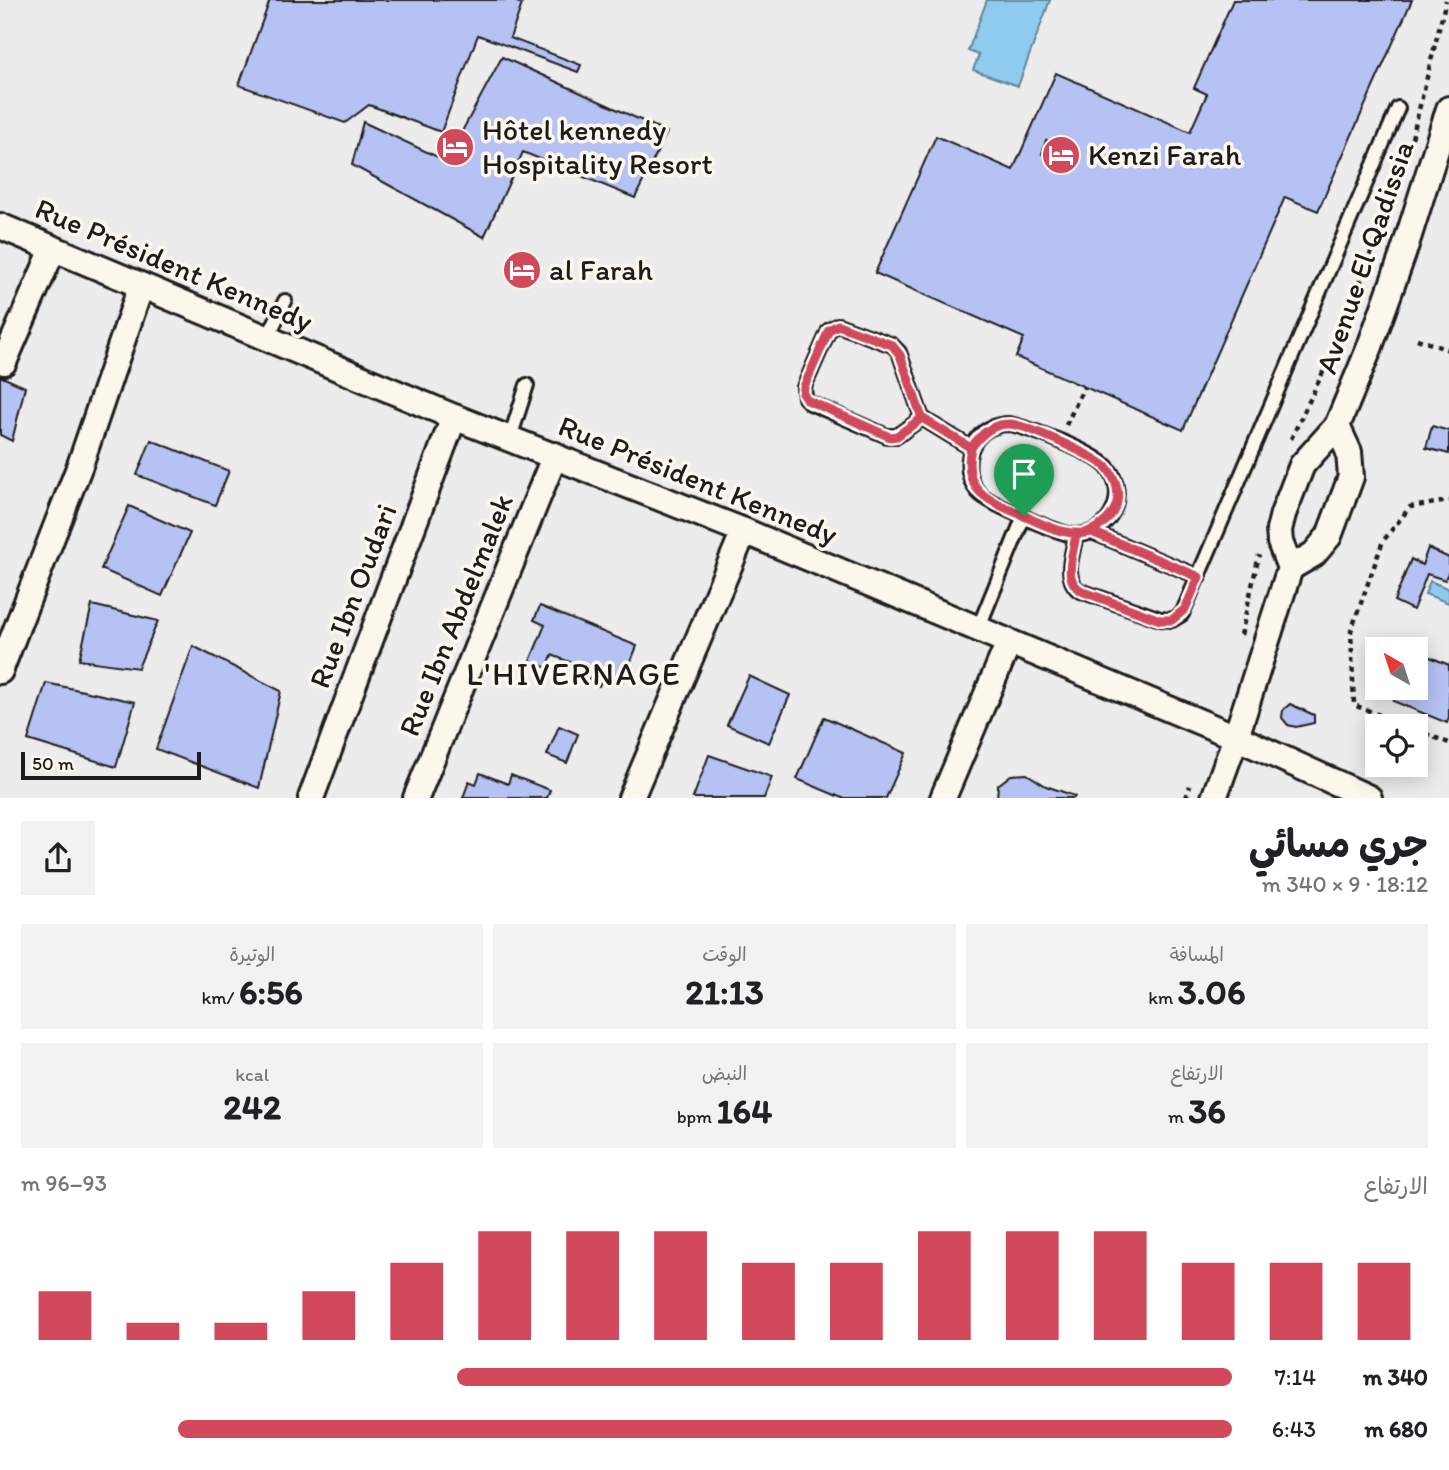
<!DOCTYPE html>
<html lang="ar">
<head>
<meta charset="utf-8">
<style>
  body { margin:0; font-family:Itim,"Playpen Sans Arabic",sans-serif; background:#f2f2f2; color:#202124; direction:rtl; height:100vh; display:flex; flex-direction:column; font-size:26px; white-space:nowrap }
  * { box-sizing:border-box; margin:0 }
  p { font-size:23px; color:#757577 }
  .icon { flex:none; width:38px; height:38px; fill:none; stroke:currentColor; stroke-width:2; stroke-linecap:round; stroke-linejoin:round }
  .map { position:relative; height:798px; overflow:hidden; direction:ltr }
  .details { display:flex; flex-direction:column; background:#fff; flex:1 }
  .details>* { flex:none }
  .needle { width:46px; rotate:321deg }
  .fabs { position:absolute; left:1365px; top:637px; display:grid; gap:14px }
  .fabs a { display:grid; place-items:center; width:63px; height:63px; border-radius:0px; background:#fff; box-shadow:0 4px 18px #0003; font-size:35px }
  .scale { position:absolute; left:21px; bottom:18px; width:180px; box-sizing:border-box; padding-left:7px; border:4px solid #1c1c1c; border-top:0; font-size:19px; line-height:24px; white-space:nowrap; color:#1c1c1c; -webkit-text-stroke:5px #fbf7ec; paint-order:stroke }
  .pin { position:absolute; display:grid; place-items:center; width:60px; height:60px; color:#fff; margin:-72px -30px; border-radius:50% 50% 50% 0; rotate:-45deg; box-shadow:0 0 7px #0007 }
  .pin .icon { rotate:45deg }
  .round { display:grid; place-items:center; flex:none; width:74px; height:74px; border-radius:0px; background:#f2f2f2 }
  .head { display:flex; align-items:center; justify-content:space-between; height:119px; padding:0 21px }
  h1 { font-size:38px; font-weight:700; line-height:52px }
  .metrics { display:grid; grid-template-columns:repeat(3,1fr); gap:10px; height:119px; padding:7px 21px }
  .metrics div { display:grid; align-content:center; border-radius:0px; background:#f2f2f2; text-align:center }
  .metrics b { font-size:35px; font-weight:700 }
  .metrics small { font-size:19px; font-weight:400 }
  .metrics p { font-size:19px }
  .chart { height:196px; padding:14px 21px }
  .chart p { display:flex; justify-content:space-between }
  .chart svg { width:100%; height:126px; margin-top:7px; stroke:#d1495b; stroke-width:6 }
  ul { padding:0 21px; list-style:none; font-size:23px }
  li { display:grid; grid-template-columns:112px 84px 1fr; align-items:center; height:52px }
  li i { height:18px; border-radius:9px; background:#d1495b }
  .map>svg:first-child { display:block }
  .water { fill:#8ecbee; stroke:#60859a; stroke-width:2 }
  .building { fill:#b6c2f3; stroke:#1c1c1c; stroke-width:2 }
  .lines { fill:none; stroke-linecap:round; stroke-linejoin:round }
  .service-casing { stroke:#1c1c1c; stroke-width:18 }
  .minor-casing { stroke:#1c1c1c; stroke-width:30 }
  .path { stroke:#1c1c1c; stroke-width:4.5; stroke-dasharray:5 5; stroke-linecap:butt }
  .service { stroke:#fbf7ec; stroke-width:12 }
  .minor { stroke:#fbf7ec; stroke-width:24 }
  .route-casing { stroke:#fff; stroke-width:14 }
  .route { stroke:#d1495b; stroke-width:9 }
  .labels { text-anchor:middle; stroke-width:7; stroke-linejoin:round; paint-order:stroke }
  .poi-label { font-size:30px; fill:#1c1c1c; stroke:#fbf7ec; text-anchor:start }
  .street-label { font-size:30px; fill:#1c1c1c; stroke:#fbf7ec }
  .neighbourhood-label { font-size:32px; letter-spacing:2px; fill:#1c1c1c; stroke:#fbf7ec }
</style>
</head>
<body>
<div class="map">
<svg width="1449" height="798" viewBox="0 0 1449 798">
  <rect width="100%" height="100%" fill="#edeced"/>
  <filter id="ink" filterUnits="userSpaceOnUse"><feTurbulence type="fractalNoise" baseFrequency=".0143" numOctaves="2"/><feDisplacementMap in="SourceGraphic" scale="14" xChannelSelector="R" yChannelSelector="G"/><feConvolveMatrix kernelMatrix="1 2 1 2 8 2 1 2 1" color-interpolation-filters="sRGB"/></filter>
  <g filter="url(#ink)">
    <g class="water">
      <path d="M 987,0 L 1050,0 L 1018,86 L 973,70 L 979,55 L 968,51 Z"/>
      <path d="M 1430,581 L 1449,589 L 1449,603 L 1425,594 Z"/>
    </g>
    <g class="building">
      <path d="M 270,0 L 512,0 L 522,4 L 510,38 L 581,65 L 578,72 L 478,35 L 441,132 L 369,105 L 345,123 L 239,85 Z"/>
      <path d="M 1233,0 L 1412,0 L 1318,211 L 1285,197 L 1183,430 L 1016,357 L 1024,338 L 875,273 L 936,136 L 1013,170 L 1056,73 L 1190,132 L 1207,94 L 1194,88 Z"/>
      <path d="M 502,57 L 667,132 L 635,198 L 523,152 L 484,237 L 352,165 L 363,122 L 446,161 Z"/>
      <path d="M 1046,140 L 1054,142 L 1051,156 L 1042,154 Z"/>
      <path d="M 0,376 L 25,387 L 12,441 L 0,435 Z"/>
      <path d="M 1432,426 L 1449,431 L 1449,454 L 1426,448 Z"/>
      <path d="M 151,440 L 229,471 L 215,505 L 137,475 Z"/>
      <path d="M 129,506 L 190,533 L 162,596 L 101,569 Z"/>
      <path d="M 1428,548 L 1449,558 L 1449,571 L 1445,580 L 1427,574 L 1413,610 L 1394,601 L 1411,559 L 1422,565 Z"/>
      <path d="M 92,605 L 158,621 L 138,668 L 79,660 Z"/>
      <path d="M 540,606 L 637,646 L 623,681 L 604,673 L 599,686 L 588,682 L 593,671 L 552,655 L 547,668 L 530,661 L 545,625 L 534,620 Z"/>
      <path d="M 193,646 L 281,691 L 259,788 L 156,749 Z"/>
      <path d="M 1416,651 L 1449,665 L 1449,717 L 1447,723 L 1393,701 L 1399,688 L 1416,688 Z"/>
      <path d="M 749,676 L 790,695 L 769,743 L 727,725 Z"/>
      <path d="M 46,683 L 135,702 L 116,767 L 28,740 Z"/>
      <path d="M 1290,704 L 1314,715 L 1314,723 L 1296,727 L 1288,725 L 1282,718 L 1283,710 Z"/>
      <path d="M 824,717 L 906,753 L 886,798 L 842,798 L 797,779 Z"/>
      <path d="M 559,726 L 578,734 L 567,763 L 547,755 Z"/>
      <path d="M 709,755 L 772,777 L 764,798 L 693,798 Z"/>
      <path d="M 480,773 L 508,784 L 511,775 L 550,790 L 547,798 L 463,798 L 469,781 L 476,784 Z"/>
      <path d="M 1027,774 L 1046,786 L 1075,796 L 1074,798 L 997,798 L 998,785 L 1011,775 Z"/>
    </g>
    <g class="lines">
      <defs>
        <g id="service">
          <path d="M 838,325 L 892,345 L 899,352 L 922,418 L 897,436 L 887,436 L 810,403 L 805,398 L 804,387 L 829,330 Z"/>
          <path d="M 267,339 L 285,301"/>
          <path d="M 922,418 L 971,448"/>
          <path d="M 1009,424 C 1030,428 1093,452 1107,467 C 1132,496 1106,542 1068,534 C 1050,529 994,506 980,494 C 960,474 967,437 993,427 C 998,425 1004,424 1009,424 Z"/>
          <path d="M 510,438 L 527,385"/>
          <path d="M 1092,532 L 1199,577"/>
          <path d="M 1076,535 C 1073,553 1063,576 1078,590 L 1160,619 L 1172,620 L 1182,614 L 1398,108"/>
          <path d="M 978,629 L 1024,516"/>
        </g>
        <g id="minor">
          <path d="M 0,226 L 454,417 L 744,531 L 1236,737 L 1369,798"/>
          <path d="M 4,362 L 53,249"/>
          <path d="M 1290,568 L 1314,554 L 1329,536 L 1351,477 L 1349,452 L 1337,426"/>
          <path d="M 0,671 L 80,465 L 141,286"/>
          <path d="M 311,798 L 454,417"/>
          <path d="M 416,798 L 555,455"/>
          <path d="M 631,798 L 744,531"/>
          <path d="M 943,798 L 1009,642"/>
          <path d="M 1214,798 L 1236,737 L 1290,568 L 1280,542 L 1279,530 L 1283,514 L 1302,465 L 1337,426 L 1369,349 L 1403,254 L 1449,109"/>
        </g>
      </defs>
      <use href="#service" class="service-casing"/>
      <use href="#minor" class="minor-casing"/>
      <g class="path">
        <path d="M 1412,138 L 1446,0"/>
        <path d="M 1417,339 L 1449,350"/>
        <path d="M 1066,425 L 1084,387"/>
        <path d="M 1291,439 L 1348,320 L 1365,268 L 1398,183"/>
        <path d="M 1241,635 L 1259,555"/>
        <path d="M 1408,726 L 1354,705 L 1351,631 L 1383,541 L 1410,507 L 1449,501"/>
        <path d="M 1416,730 L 1449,743"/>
        <path d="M 1186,798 L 1190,786"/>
      </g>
      <use href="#service" class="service"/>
      <use href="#minor" class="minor"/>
    </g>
  </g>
  <g class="lines" filter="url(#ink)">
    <defs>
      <path id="route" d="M 1024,516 C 1047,526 1066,537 1092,532 L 1199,577 L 1185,609 L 1172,620 L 1160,620 L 1084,592 C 1061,582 1073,555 1076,535 C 1110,529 1131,500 1108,469 C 1098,457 1026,425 1010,424 C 992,423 980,435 971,448 L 922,418 L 900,355 L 892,345 L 838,325 L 829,330 L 804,387 L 803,394 L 807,400 L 890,437 L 897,436 L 922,418 L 971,448 C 961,492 990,501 1024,516"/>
    </defs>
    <use href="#route" class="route-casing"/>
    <use href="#route" class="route"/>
  </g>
  <defs>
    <symbol id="hotel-disc" viewBox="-11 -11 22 22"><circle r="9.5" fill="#d1495b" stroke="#fbf7ec"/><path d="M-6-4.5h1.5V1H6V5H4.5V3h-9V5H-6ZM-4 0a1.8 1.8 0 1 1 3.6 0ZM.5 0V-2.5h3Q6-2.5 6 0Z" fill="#fff"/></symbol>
  </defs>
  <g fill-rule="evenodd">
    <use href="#hotel-disc" x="433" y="125" width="44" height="44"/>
    <use href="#hotel-disc" x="1039" y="133" width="44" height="44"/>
    <use href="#hotel-disc" x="500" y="248" width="44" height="44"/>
  </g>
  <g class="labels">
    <g class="poi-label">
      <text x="482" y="140">Hôtel kennedy<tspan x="482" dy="34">Hospitality Resort</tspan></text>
      <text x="1088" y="165">Kenzi Farah</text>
      <text x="549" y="280">al Farah</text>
    </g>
    <g class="street-label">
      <text transform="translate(1365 257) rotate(-71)" y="10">Avenue El Qadissia</text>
      <text transform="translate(174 265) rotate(23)" y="10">Rue Président Kennedy</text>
      <text transform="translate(698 480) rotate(22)" y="10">Rue Président Kennedy</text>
      <text transform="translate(353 596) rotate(-69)" y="10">Rue Ibn Oudari</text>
      <text transform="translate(456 615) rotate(-68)" y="10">Rue Ibn Abdelmalek</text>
    </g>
    <g class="neighbourhood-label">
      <text x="574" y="685">L'HIVERNAGE</text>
    </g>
  </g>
</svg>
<div class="fabs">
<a><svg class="needle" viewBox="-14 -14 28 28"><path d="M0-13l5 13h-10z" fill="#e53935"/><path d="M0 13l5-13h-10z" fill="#757577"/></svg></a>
<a><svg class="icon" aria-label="locate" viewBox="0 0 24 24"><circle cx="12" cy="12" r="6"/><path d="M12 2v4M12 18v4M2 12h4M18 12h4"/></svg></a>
</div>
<div class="scale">50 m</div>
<div class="pin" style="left:1024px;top:516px;background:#1e9e55"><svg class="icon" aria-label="arrive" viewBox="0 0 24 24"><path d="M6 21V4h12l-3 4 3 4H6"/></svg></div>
</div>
<section class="details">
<div class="head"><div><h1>جري مسائي</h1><p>18:12 · 9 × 340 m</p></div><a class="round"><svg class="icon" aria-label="share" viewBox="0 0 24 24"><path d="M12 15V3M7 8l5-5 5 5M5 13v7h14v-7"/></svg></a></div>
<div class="metrics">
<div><p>المسافة</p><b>3.06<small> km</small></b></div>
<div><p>الوقت</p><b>21:13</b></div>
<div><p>الوتيرة</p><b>6:56<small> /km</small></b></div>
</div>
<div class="metrics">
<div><p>الارتفاع</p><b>36<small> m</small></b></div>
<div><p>النبض</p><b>164<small> bpm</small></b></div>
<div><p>kcal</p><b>242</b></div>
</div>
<div class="chart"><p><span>الارتفاع</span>93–96 m</p>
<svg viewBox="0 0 160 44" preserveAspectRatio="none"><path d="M5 44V27M15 44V38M25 44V38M35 44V27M45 44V17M55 44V6M65 44V6M75 44V6M85 44V17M95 44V17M105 44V6M115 44V6M125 44V6M135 44V17M145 44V17M155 44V17"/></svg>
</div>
<ul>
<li><b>340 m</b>7:14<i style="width:64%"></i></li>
<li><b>680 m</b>6:43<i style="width:87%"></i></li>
</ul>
</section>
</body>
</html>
